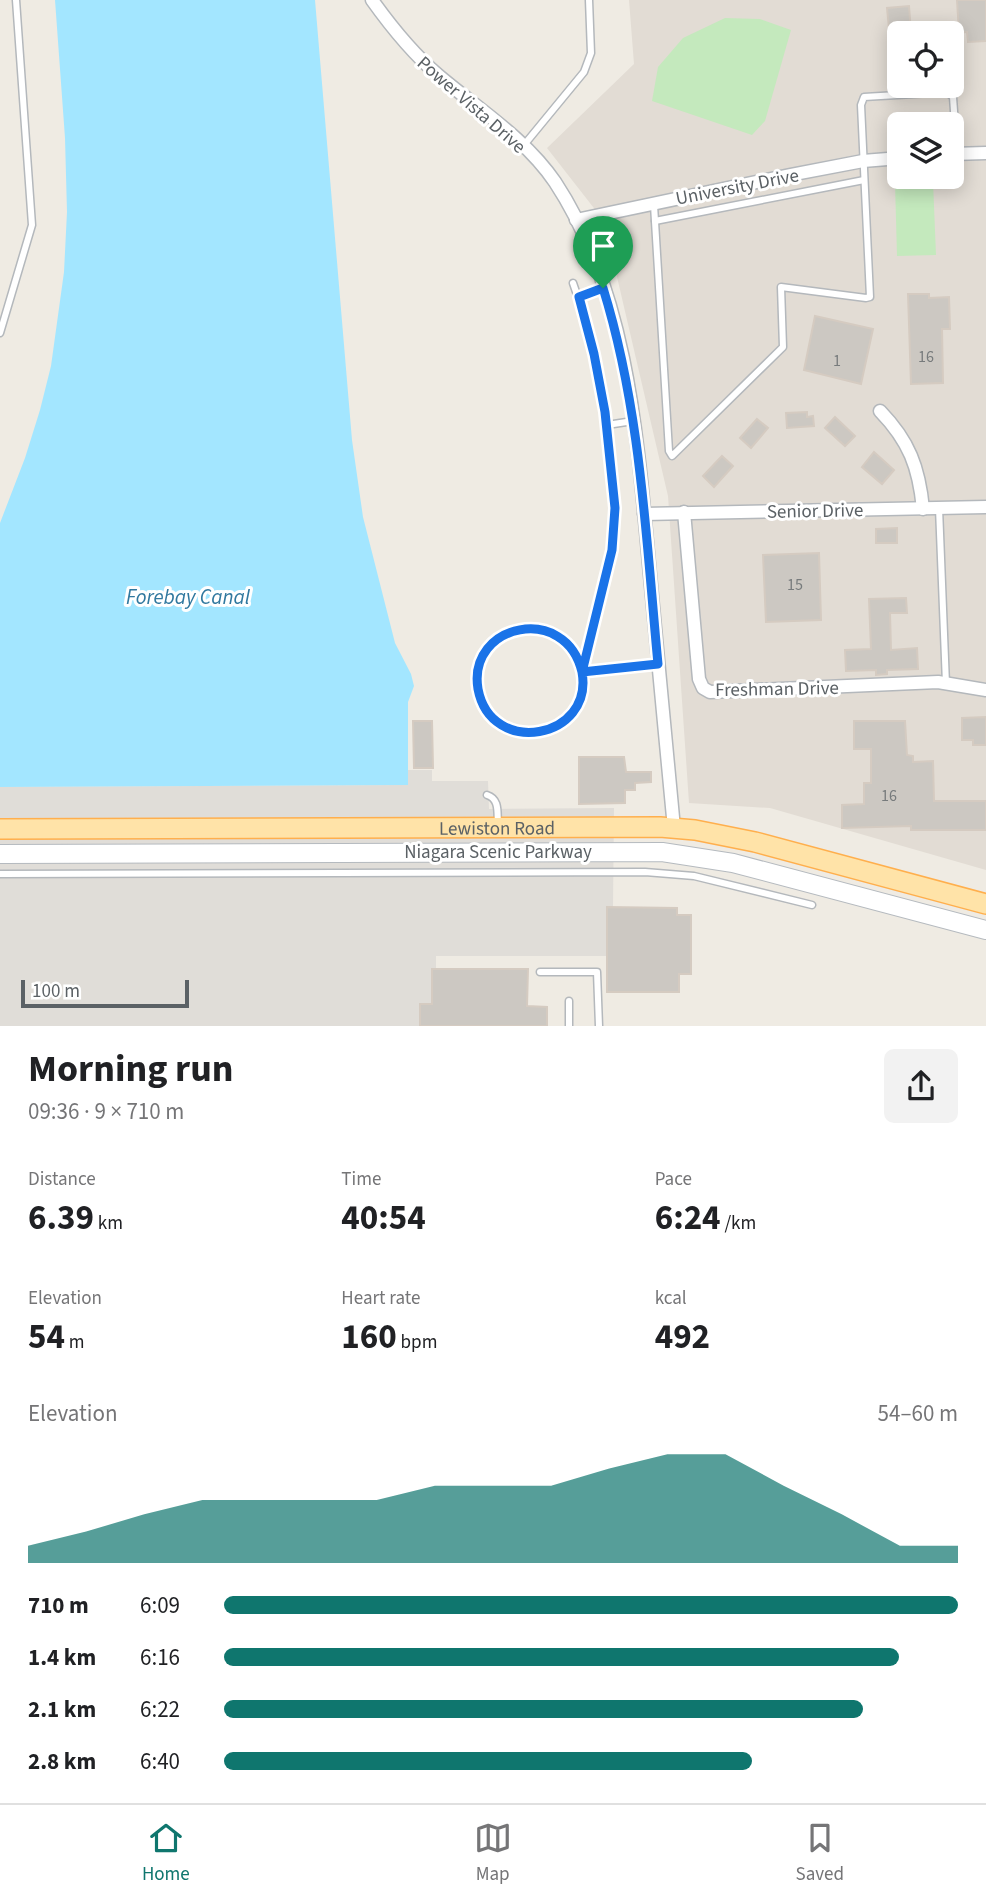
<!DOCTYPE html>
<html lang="en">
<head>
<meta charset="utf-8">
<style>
  body { margin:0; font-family:"Source Sans 3",sans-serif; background:#f2f2f2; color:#202124; height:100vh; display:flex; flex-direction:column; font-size:26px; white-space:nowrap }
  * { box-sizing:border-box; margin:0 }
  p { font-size:23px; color:#757577 }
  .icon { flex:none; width:38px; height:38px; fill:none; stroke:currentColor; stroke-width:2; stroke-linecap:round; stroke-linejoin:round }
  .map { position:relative; height:1026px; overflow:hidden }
  .sheet { display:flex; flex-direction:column; background:#fff; flex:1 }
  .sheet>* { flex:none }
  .buttons { position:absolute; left:887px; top:21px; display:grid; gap:14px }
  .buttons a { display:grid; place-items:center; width:77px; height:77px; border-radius:10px; background:#fff; box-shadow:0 4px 18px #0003; font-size:35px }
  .scale { position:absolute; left:21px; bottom:18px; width:168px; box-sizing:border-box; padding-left:7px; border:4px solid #5b6165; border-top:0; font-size:19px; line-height:24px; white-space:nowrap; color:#5b6165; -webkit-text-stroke:5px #fff; paint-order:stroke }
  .pin { position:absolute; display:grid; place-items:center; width:60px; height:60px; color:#fff; margin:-72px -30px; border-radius:50% 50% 50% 0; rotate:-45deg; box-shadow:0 0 7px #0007 }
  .pin .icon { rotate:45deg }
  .round { display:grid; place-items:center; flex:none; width:74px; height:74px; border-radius:10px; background:#f2f2f2 }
  .headline { display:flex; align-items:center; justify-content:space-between; height:119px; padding:0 28px }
  h1 { font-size:38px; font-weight:700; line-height:52px }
  .figures { display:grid; grid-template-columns:repeat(3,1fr); gap:10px; height:119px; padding:7px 28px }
  .figures div { display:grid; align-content:center }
  .figures b { font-size:35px; font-weight:700 }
  .figures small { font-size:19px; font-weight:400 }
  .figures p { font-size:19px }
  .chart { height:196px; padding:14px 28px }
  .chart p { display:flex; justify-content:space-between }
  .chart svg { width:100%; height:126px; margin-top:7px; fill:#0f766e; opacity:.7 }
  ul { padding:0 28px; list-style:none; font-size:23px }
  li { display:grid; grid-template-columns:112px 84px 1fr; align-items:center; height:52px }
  li i { height:18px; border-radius:9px; background:#0f766e }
  .tab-bar { display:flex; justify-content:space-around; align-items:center; height:98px; border-top:2px solid #e0e0e0; background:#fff; font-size:19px; color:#757577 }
  .tab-bar a { display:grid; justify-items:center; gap:4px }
  .tab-bar .on { color:#0f766e }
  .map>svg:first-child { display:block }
  .industrial { fill:#e0ddd8 }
  .education { fill:#e2dcd4; fill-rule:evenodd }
  .green { fill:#c4e9bd }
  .water { fill:#a3e6ff }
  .building { fill:#ccc8c2; stroke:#d5cbc1; stroke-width:2 }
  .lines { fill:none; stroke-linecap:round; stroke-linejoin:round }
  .lane-casing { stroke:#b4b8bc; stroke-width:9 }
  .street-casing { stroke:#b4b8bc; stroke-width:15 }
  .secondary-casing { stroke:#b5babf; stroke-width:20 }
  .primary-casing { stroke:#ffaf4d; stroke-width:22 }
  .lane { stroke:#fff; stroke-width:6 }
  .street { stroke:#fff; stroke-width:12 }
  .secondary { stroke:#fff; stroke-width:18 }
  .primary { stroke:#ffe3a8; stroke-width:19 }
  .route-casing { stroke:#fff; stroke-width:14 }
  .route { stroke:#1a73e8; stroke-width:9 }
  .labels { text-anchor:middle; stroke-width:6; stroke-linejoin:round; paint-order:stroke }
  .number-label { font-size:16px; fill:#777b7c }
  .street-label { font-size:19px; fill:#5b6165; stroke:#fff }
  .water-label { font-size:21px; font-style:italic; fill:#30789f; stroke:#fff }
</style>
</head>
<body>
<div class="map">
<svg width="986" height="1026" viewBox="0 0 986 1026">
  <rect width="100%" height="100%" fill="#efebe3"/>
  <path class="industrial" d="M 408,770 L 432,770 L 432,781 L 488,781 L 489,809 L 614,808 L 613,907 L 607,956 L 436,956 L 436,1026 L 0,1026 L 0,787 L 407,785 Z"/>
  <path class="education" d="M 629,0 L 986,0 L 986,870 L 770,808 L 689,803 L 668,496 L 604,221 L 547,148 L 634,64 ZM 900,33 L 952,33 L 952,86 L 900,86 ZM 900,124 L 952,124 L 952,177 L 900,177 Z"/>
  <g class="green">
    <path d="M 725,18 L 760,19 L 791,30 L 765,121 L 752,135 L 652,101 L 658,67 L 683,38 Z"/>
    <path d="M 933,181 L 936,255 L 897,256 L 895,183 Z"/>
  </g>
  <path class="water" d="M 55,0 L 315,0 L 352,440 L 363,517 L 395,643 L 411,674 L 414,686 L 408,702 L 408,785 L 0,787 L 0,523 L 25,458 L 40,410 L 51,366 L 64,272 L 67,212 L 65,138 Z"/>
  <g class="building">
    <path d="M 957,0 L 986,0 L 986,41 L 968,42 L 967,32 L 959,33 Z"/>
    <path d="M 909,6 L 911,33 L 900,33 L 900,38 L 890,39 L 887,8 Z"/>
    <path d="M 908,294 L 929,294 L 929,298 L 949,297 L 950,329 L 942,329 L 943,383 L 911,384 Z"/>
    <path d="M 815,316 L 873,329 L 861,384 L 804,370 Z"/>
    <path d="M 807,412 L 807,417 L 813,416 L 814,426 L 787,428 L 786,413 Z"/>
    <path d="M 835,417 L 855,436 L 845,446 L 825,428 Z"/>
    <path d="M 757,419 L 768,428 L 751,448 L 740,438 Z"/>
    <path d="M 874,452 L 894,470 L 882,484 L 862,467 Z"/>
    <path d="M 722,456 L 733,466 L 714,487 L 703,476 Z"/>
    <path d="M 897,528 L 897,543 L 876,543 L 876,529 Z"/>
    <path d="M 819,553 L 821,620 L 766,622 L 763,555 Z"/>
    <path d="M 906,598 L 907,613 L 890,613 L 891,650 L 917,648 L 918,669 L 887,670 L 887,674 L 876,675 L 876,670 L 846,671 L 845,650 L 871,649 L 869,599 Z"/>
    <path d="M 986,717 L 986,745 L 973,745 L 973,740 L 962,740 L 962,718 Z"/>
    <path d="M 413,721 L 432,721 L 433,768 L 414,768 Z"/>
    <path d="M 854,721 L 905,721 L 907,755 L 913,756 L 913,762 L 933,761 L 934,801 L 986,801 L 986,830 L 911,830 L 911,826 L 842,828 L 842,805 L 864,804 L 864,783 L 871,783 L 871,749 L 854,749 Z"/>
    <path d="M 579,757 L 624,757 L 626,772 L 651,772 L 651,782 L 635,783 L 635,790 L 625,790 L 625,803 L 579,804 Z"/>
    <path d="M 607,907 L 677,908 L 677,915 L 691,915 L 691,974 L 679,974 L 679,992 L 607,992 Z"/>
    <path d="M 432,969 L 528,969 L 527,1006 L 547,1007 L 547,1026 L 420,1026 L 420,1004 L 432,1004 Z"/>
  </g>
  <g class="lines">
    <defs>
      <g id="lane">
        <path d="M 524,145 L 584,72 L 591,53 L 589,0"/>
        <path d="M 654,205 L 669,451 L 672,456 L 783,347 L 781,287 L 866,298 L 870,297 L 861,105 L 864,97 L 947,92 L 953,97 L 957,154"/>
        <path d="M 655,221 L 864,180"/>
        <path d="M 573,283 L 588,327 L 603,399 L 615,508 L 612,550 L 582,672 L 658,665"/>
        <path d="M 579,297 L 603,288"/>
        <path d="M 0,333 L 32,225 L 16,0"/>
        <path d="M 607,425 L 633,421"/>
        <path d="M 939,508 L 946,684"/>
        <circle cx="530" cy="681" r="53"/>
        <path d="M 487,795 C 500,799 497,813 498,824"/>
        <path d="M 0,874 L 645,872 L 694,876 L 812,905"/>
        <path d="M 540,972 L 597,972 L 599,1026"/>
        <path d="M 569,1026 L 569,1001"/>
      </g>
      <g id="street">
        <path d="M 372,0 C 392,28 412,53 438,75 C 478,109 525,138 555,182 C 629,294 638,446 650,575 C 658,659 666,744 674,828"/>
        <path d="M 952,154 L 986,153"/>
        <path d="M 576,220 L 790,175 L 863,161 L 900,158"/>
        <path d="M 880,411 C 909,441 919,467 923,509"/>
        <path d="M 684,512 L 699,679 L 703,688 L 710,692 L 938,682 L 986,690"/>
        <path d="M 644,514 L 986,507"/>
      </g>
      <path id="secondary" d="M 0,854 L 662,852 L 733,863 L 986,930"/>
      <g id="primary">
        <path id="s1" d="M 0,829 L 660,827 L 695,830 L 755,842 L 986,904"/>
      </g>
    </defs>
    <use href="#lane" class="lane-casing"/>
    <use href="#street" class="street-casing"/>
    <use href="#secondary" class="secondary-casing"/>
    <use href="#primary" class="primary-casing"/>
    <use href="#lane" class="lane"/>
    <use href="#street" class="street"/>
    <use href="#secondary" class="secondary"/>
    <use href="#primary" class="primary"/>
  </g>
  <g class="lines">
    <defs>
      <path id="route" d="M 603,288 L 579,297 L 594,354 L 605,412 L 615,508 L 612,550 L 582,672 C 566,603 467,623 478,689 C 491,758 594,739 582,672 L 658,664 C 646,539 641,410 603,288"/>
    </defs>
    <use href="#route" class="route-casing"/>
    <use href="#route" class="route"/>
  </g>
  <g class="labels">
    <g class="number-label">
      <text x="926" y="362">16</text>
      <text x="837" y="366">1</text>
      <text x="795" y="590">15</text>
      <text x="889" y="801">16</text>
    </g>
    <g class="street-label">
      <text transform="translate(472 104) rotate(41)" y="7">Power Vista Drive</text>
      <text transform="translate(737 186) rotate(-11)" y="7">University Drive</text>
      <text transform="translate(815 510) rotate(-1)" y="7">Senior Drive</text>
      <text transform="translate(777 688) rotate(-1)" y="7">Freshman Drive</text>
      <text dy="7" stroke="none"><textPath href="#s1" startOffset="497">Lewiston Road</textPath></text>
      <text x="498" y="858">Niagara Scenic Parkway</text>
    </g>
    <g class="water-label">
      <text x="188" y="604">Forebay Canal</text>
    </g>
  </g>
</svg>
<div class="buttons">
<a><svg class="icon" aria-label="locate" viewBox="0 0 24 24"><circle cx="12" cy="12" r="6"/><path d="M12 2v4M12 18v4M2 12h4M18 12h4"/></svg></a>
<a><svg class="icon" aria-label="layers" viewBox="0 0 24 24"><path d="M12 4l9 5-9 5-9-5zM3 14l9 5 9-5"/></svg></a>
</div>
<div class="scale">100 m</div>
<div class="pin" style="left:603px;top:288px;background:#1e9e55"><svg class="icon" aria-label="arrive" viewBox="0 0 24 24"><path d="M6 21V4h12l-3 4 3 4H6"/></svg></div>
</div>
<section class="sheet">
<div class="headline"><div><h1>Morning run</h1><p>09:36 · 9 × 710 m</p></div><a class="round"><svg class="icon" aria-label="share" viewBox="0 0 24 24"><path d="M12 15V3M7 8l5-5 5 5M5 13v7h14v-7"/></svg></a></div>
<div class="figures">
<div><p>Distance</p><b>6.39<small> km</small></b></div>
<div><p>Time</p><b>40:54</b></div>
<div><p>Pace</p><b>6:24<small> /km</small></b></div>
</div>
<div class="figures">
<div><p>Elevation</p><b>54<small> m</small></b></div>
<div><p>Heart rate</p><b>160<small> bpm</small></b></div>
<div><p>kcal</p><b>492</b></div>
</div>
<div class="chart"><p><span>Elevation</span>54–60 m</p>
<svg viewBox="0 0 160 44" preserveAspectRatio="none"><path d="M0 44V38L10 33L20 27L30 22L40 22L50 22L60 22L70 17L80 17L90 17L100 11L110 6L120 6L130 17L140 27L150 38L160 38V44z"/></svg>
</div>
<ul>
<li><b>710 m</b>6:09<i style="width:100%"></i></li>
<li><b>1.4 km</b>6:16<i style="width:92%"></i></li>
<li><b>2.1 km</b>6:22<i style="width:87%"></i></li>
<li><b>2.8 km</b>6:40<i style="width:72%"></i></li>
</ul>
</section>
<nav class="tab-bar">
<a class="on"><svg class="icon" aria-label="home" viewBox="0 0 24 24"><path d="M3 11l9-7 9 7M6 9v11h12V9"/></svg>Home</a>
<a><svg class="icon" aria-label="map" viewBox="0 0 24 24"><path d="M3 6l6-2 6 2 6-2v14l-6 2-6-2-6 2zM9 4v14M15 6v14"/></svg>Map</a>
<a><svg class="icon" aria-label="saved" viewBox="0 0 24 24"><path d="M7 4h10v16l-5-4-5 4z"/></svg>Saved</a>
</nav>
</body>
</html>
